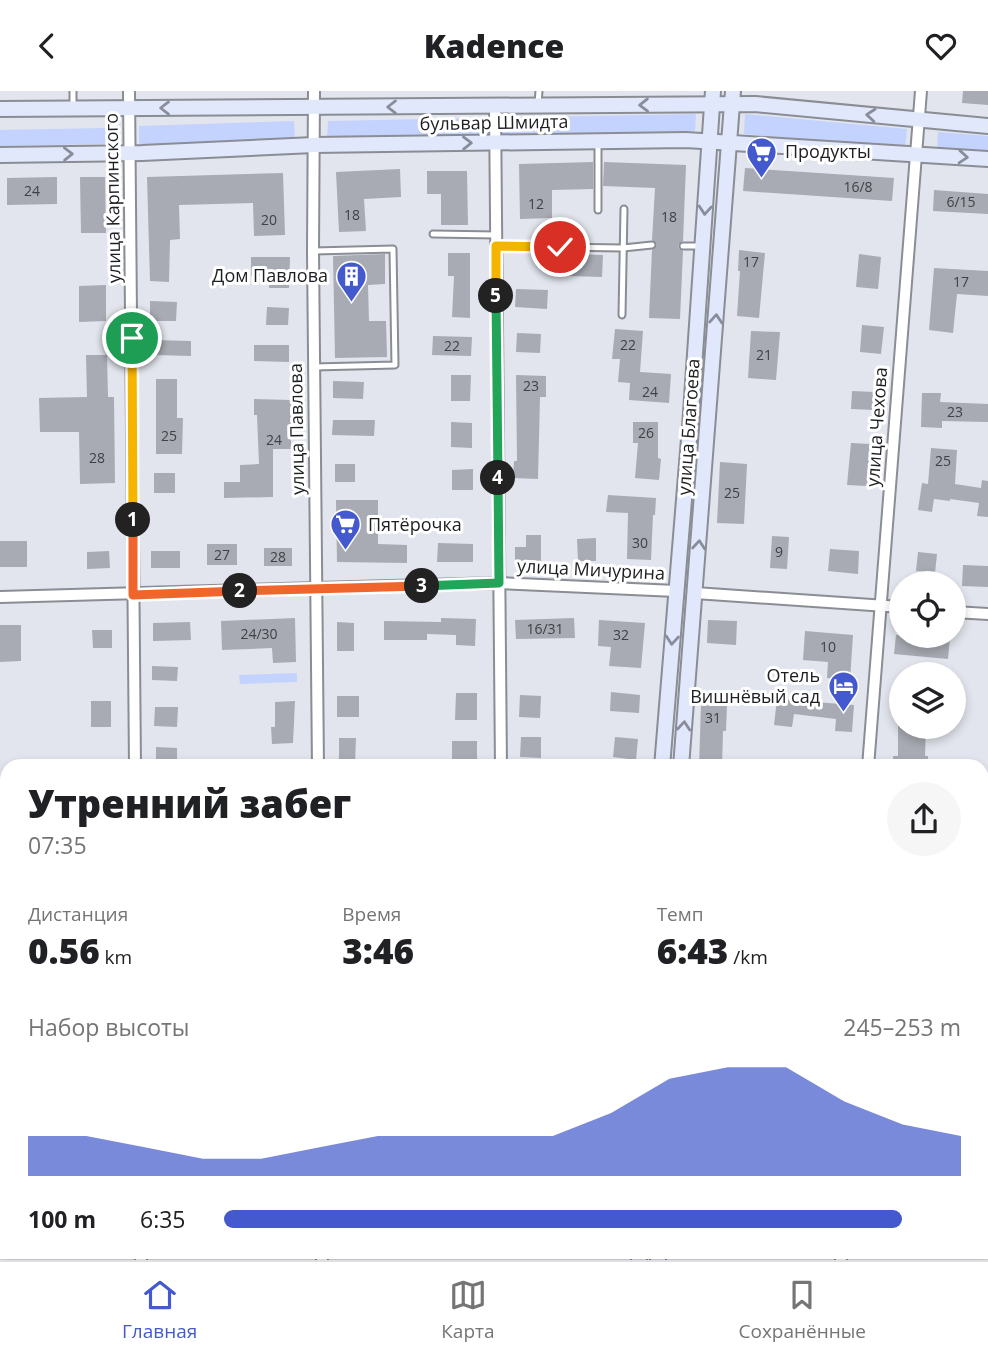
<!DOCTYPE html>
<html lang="ru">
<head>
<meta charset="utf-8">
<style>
  body { margin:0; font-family:"Open Sans",sans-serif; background:#f6f6f6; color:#202124; height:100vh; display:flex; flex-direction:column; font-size:26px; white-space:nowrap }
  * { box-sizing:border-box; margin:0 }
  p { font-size:23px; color:#757577 }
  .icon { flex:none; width:38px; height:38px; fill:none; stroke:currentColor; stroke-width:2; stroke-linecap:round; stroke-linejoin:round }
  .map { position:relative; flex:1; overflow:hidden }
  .drawer { position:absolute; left:0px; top:668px; width:989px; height:500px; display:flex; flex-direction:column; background:#fff; border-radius:21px 21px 0 0; box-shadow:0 4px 10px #0003 }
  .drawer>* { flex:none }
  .tools { position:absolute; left:889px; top:480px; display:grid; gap:14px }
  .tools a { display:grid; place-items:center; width:77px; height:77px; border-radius:50%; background:#fff; box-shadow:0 4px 10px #0003; font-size:35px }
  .pin { position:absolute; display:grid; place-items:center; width:60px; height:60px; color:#fff; margin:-30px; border:4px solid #fff; border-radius:50%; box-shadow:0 2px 7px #0007 }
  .km { position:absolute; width:35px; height:35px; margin:-18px; border-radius:50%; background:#222; color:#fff; font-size:19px; line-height:35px; text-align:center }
  .round { display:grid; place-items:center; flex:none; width:74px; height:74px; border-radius:37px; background:#f6f6f6 }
  .overview { display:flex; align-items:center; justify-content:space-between; height:119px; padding:0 28px }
  h1 { font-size:38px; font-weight:800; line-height:52px }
  .stats { display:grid; grid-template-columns:repeat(3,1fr); gap:10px; height:119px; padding:7px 28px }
  .stats div { display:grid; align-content:center }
  .stats b { font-size:35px; font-weight:800 }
  .stats small { font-size:19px; font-weight:400 }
  .stats p { font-size:19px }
  .chart { height:196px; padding:14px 28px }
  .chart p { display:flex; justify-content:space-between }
  .chart svg { width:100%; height:126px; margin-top:7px; fill:#4359cd; opacity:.7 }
  ul { padding:0 28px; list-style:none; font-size:23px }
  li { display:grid; grid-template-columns:112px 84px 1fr; align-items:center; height:52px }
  li i { height:18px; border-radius:9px; background:#4359cd }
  header { display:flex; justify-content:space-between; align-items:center; height:91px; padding:0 28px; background:#fff; font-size:32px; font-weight:800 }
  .dock { display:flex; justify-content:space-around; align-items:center; height:98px; border-top:2px solid #e0e0e0; background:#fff; font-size:19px; color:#757577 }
  .dock a { display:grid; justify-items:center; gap:4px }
  .dock .on { color:#4359cd }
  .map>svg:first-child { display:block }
  .green { fill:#c4d2fe }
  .building { fill:#a8abb3 }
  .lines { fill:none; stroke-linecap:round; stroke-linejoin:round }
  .lane-casing { stroke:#8a8d94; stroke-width:9 }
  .street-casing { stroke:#8a8d94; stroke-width:14 }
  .secondary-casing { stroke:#8a8d94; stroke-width:18 }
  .lane { stroke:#fff; stroke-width:5 }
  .street { stroke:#fff; stroke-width:10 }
  .secondary { stroke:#e2e8fc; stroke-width:14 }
  .oneway { stroke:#898d99 }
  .split-1-casing { stroke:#fff; stroke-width:14 }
  .split-2-casing { stroke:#fff; stroke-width:14 }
  .split-3-casing { stroke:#fff; stroke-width:14 }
  .split-4-casing { stroke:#fff; stroke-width:14 }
  .split-5-casing { stroke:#fff; stroke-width:14 }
  .split-6-casing { stroke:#fff; stroke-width:14 }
  .split-1 { stroke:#f5b400; stroke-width:9 }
  .split-2 { stroke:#f0652b; stroke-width:9 }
  .split-3 { stroke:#f0652b; stroke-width:9 }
  .split-4 { stroke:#22a559; stroke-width:9 }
  .split-5 { stroke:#22a559; stroke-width:9 }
  .split-6 { stroke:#f5b400; stroke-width:9 }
  .labels { text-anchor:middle; stroke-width:6; stroke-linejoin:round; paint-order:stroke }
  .number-label { font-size:14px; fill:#404146 }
  .street-label { font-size:18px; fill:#1d1e21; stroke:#fff }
  .poi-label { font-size:18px; fill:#1d1e21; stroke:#fff; text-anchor:start }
</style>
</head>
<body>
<header><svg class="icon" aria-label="back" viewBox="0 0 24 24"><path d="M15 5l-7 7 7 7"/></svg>Kadence<svg class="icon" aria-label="heart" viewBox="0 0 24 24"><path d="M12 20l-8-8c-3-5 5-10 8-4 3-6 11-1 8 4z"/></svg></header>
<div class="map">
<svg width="988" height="1169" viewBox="0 0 988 1169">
  <rect width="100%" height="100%" fill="#e2e5ed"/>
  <g class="green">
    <path d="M 696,23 L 695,40 L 327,48 L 328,30 Z"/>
    <path d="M 745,23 L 907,38 L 905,58 L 744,43 Z"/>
    <path d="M 294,30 L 295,50 L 139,55 L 139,35 Z"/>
    <path d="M 105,37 L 105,53 L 0,55 L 0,39 Z"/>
    <path d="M 938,41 L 988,45 L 988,62 L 937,59 Z"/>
    <path d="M 297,582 L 297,591 L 240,593 L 239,584 Z"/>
  </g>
  <g class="building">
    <path d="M 963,0 L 988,0 L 988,14 L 962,12 Z"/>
    <path d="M 593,71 L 593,98 L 552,99 L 552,127 L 520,128 L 519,73 Z"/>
    <path d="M 604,71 L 686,74 L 683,150 L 678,154 L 679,158 L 683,160 L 680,228 L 649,227 L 652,159 L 657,154 L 652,149 L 655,97 L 603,95 Z"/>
    <path d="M 745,77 L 894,87 L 892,110 L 743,100 Z"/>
    <path d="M 400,78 L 401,106 L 364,108 L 366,140 L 339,141 L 336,81 Z"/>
    <path d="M 427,80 L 467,80 L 468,134 L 441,134 L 441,103 L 427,103 Z"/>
    <path d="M 283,82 L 285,144 L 254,145 L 253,112 L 179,114 L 180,148 L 170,149 L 169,191 L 150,190 L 147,86 Z"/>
    <path d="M 57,86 L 57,113 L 7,114 L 7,87 Z"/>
    <path d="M 80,86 L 105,86 L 106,142 L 81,142 Z"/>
    <path d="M 934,99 L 988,103 L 988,123 L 933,120 Z"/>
    <path d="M 739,159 L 765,162 L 759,227 L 737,225 L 740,180 L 738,180 Z"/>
    <path d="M 448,162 L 470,162 L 470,227 L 452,226 L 454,185 L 448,185 Z"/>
    <path d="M 385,163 L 385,193 L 368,194 L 369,230 L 386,230 L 387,266 L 335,267 L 333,165 Z"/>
    <path d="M 569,163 L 603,164 L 602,186 L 569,185 Z"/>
    <path d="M 859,163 L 881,166 L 878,198 L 856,196 Z"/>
    <path d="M 251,166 L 290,166 L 289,197 L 269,197 L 269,185 L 251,185 Z"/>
    <path d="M 934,177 L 988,180 L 988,205 L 957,203 L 953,242 L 929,239 Z"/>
    <path d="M 106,194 L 106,230 L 79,231 L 79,195 Z"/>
    <path d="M 516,198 L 548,199 L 547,218 L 515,216 Z"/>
    <path d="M 150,210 L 177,211 L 176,230 L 150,230 Z"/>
    <path d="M 267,216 L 289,217 L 288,234 L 266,234 Z"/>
    <path d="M 862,234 L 884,236 L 881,263 L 860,261 Z"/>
    <path d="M 615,238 L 643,240 L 640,281 L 671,283 L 669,312 L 629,309 L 630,292 L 618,291 L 620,268 L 612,268 Z"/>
    <path d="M 751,240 L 780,241 L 776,289 L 748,287 Z"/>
    <path d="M 517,242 L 541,243 L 540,262 L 516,261 Z"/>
    <path d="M 433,245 L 472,246 L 471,265 L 432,264 Z"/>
    <path d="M 154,249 L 191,250 L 191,265 L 154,264 Z"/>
    <path d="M 254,254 L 289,254 L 289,271 L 254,270 Z"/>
    <path d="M 86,264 L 107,264 L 108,306 L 114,306 L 115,392 L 80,393 L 79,341 L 40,341 L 39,307 L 87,306 Z"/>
    <path d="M 451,284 L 471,284 L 470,310 L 451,310 Z"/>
    <path d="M 516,284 L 546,285 L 546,306 L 540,306 L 538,388 L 513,387 L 514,370 L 517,370 Z"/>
    <path d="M 156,288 L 177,288 L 177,327 L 183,327 L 182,363 L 156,363 Z"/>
    <path d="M 333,290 L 364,291 L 363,308 L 333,307 Z"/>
    <path d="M 852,300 L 875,301 L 874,319 L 851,318 Z"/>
    <path d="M 922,302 L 941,302 L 940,311 L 988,313 L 988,331 L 942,330 L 942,337 L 921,336 Z"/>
    <path d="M 254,308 L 291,309 L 291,358 L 273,358 L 273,406 L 224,407 L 224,391 L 240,391 L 240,374 L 259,373 L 257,324 L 254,324 Z"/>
    <path d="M 333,329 L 375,329 L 374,345 L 332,344 Z"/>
    <path d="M 451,331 L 472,332 L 472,357 L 451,356 Z"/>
    <path d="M 633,331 L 658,331 L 658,367 L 661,368 L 659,389 L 635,387 L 638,352 L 633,352 Z"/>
    <path d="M 851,352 L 870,353 L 867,395 L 847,394 Z"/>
    <path d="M 931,357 L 957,359 L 955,393 L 981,397 L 982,389 L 988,390 L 988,426 L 977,425 L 979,412 L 950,408 L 950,410 L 934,408 L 932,421 L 918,419 L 922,392 L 928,393 Z"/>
    <path d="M 720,371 L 747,373 L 744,433 L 717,432 Z"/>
    <rect x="335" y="373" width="20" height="18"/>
    <path d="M 473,378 L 473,399 L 452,399 L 452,379 Z"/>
    <rect x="154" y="382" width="21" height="20"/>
    <path d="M 608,404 L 656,407 L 655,424 L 653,424 L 651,469 L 627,468 L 628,422 L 606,421 Z"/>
    <path d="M 336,409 L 378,409 L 378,453 L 407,454 L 407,472 L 337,471 Z"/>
    <path d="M 526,444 L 541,444 L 541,472 L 515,472 L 515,456 L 526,456 Z"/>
    <path d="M 772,445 L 789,446 L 787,478 L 770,477 Z"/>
    <path d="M 596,447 L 596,470 L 578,470 L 577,448 Z"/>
    <rect x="0" y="450" width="27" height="26"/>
    <path d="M 438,452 L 473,453 L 473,471 L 437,471 Z"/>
    <rect x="207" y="453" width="30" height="21"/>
    <rect x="264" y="457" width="28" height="18"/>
    <path d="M 830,458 L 859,460 L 858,483 L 828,480 Z"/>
    <path d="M 109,460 L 110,477 L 87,478 L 87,461 Z"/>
    <rect x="151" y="460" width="29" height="17"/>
    <path d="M 918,461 L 937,463 L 935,482 L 916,480 Z"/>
    <path d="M 963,474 L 988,475 L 988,496 L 962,495 Z"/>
    <path d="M 295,527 L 296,571 L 273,572 L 272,557 L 222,559 L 221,530 Z"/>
    <path d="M 441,527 L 476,528 L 475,555 L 456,554 L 456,544 L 427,543 L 427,549 L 384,549 L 384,530 L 441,531 Z"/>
    <path d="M 574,527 L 575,547 L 516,548 L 515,529 Z"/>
    <path d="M 599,529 L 645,532 L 641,577 L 609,575 L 611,556 L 598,555 Z"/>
    <path d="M 708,529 L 737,530 L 736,554 L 707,552 Z"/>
    <path d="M 190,531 L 191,549 L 153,550 L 153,532 Z"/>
    <path d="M 337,531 L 354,532 L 354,560 L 337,560 Z"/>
    <path d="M 0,534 L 21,534 L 21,570 L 0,571 Z"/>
    <path d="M 92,539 L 112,539 L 112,557 L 93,557 Z"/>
    <path d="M 805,540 L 853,544 L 850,589 L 827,587 L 828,571 L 803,569 Z"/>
    <path d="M 896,544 L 950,547 L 948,568 L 894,563 Z"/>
    <path d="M 152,575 L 178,576 L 177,590 L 152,589 Z"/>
    <path d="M 611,601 L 640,604 L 639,622 L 610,620 Z"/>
    <path d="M 456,602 L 477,602 L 477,629 L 455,629 Z"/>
    <path d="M 520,604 L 541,605 L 540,627 L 519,626 Z"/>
    <rect x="337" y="605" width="22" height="21"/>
    <path d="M 777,608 L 854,614 L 852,641 L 835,640 L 836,628 L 794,623 L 792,636 L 774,634 Z"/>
    <rect x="91" y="610" width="20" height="26"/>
    <path d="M 295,610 L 293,652 L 272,653 L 271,636 L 275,636 L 275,611 Z"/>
    <path d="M 701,613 L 727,614 L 726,640 L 723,640 L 722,676 L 699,676 Z"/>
    <path d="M 155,616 L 178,616 L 177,636 L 154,635 Z"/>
    <path d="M 898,635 L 926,635 L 925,665 L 928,665 L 928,676 L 893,676 L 893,665 L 898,665 Z"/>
    <path d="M 521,646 L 541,646 L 541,667 L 520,666 Z"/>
    <path d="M 615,646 L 638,648 L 636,669 L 613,666 Z"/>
    <path d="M 339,647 L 356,647 L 355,674 L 339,674 Z"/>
    <rect x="452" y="650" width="25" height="26"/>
    <path d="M 156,656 L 177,657 L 177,673 L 156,672 Z"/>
  </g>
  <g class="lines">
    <defs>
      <g id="lane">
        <path d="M 73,0 L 73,18"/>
        <path d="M 538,12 L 539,0"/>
        <path d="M 598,119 L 598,53"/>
        <path d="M 433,143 L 496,144"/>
        <path d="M 496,155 L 623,157 L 652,154"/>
        <path d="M 683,155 L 702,155"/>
        <path d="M 314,160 L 393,158 L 395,274 L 314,276"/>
        <path d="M 622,224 L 624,118"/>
      </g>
      <g id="street">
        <path d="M 129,0 L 135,676"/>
        <path d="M 314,0 L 313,160 L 318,676"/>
        <path d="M 495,15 L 501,676"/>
        <path d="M 695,502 L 901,516"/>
        <path d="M 0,506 L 499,492 L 676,500"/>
        <path d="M 954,521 L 988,523"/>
        <path d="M 868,676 L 921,0"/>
        <path d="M 140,1162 L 141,1169"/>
        <path d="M 322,1169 L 322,1162"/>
        <path d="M 841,1169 L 841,1162"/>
      </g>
      <g id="secondary">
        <path d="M 0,18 L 755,13 L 988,35"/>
        <path d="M 0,64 L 142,62 L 314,54 L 686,49 L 988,68"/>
        <path d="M 662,676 L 690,336 L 713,0"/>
        <path d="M 681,676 L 733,0"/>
        <path d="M 0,970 L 7,970"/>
        <path d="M 982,991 L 988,992"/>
        <path d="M 639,1169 L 639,1162"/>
        <path d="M 658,1169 L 658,1162"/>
      </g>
    </defs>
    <use href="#lane" class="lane-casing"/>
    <use href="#street" class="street-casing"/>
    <use href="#secondary" class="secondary-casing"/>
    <use href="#lane" class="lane"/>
    <use href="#street" class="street"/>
    <use href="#secondary" class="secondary"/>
  </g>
  <defs><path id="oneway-chevron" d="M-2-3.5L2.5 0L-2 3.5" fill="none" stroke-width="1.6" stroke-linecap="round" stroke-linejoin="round" transform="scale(1.75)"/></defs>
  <g class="oneway">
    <use href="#oneway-chevron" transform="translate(644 14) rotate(179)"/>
    <use href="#oneway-chevron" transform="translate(392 16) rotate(180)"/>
    <use href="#oneway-chevron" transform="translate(165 17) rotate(180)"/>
    <use href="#oneway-chevron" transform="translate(871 24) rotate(-175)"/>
    <use href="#oneway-chevron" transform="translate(467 52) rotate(-1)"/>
    <use href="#oneway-chevron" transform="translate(68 63) rotate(-1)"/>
    <use href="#oneway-chevron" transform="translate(963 66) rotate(4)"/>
    <use href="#oneway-chevron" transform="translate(705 119) rotate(94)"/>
    <use href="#oneway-chevron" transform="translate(716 228) rotate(-86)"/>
    <use href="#oneway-chevron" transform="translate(699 454) rotate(-85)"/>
    <use href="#oneway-chevron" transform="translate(672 549) rotate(95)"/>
    <use href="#oneway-chevron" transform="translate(684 635) rotate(-85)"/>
  </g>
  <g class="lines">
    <defs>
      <path id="split-1" d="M 132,247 L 133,429"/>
      <path id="split-2" d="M 133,429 L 133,504 L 240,500"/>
      <path id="split-3" d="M 240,500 L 422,495"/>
      <path id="split-4" d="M 422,495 L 499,492 L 498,387"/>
      <path id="split-5" d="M 496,205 L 498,387"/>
      <path id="split-6" d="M 496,205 L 496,155 L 560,156"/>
    </defs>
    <use href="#split-1" class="split-1-casing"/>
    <use href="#split-2" class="split-2-casing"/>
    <use href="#split-3" class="split-3-casing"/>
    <use href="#split-4" class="split-4-casing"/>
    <use href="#split-5" class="split-5-casing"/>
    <use href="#split-6" class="split-6-casing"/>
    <use href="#split-1" class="split-1"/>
    <use href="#split-2" class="split-2"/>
    <use href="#split-3" class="split-3"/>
    <use href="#split-4" class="split-4"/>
    <use href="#split-5" class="split-5"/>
    <use href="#split-6" class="split-6"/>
  </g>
  <defs>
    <symbol id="supermarket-pin" viewBox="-11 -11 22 30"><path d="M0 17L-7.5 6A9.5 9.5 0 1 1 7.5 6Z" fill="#4359cd" stroke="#fff"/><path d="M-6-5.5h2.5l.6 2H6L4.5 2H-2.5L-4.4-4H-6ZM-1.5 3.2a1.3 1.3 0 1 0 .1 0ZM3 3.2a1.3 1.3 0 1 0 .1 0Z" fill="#fff"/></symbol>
    <symbol id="building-pin" viewBox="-11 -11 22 30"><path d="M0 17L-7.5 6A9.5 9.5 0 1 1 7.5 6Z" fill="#4359cd" stroke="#fff"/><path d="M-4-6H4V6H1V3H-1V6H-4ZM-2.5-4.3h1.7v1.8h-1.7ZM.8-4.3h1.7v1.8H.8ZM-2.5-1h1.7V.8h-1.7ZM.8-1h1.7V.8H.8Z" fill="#fff"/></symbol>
    <symbol id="hotel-pin" viewBox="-11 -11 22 30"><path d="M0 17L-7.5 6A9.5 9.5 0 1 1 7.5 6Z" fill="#4359cd" stroke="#fff"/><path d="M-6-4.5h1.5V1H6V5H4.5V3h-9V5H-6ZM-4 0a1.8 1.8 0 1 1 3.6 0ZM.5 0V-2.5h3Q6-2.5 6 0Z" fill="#fff"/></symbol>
  </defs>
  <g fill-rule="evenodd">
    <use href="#supermarket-pin" x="744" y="44" width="35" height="47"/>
    <use href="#building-pin" x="334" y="168" width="35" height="47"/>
    <use href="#supermarket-pin" x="328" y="416" width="35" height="47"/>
    <use href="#hotel-pin" x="826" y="578" width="35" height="47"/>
  </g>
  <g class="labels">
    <g class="number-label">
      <text x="858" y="101">16/8</text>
      <text x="32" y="105">24</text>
      <text x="961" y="116">6/15</text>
      <text x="536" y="118">12</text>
      <text x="352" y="129">18</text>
      <text x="669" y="131">18</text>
      <text x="269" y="134">20</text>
      <text x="751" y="176">17</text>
      <text x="961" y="196">17</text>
      <text x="628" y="259">22</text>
      <text x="452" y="260">22</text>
      <text x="764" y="269">21</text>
      <text x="531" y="300">23</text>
      <text x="650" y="306">24</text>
      <text x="955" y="326">23</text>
      <text x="646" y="347">26</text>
      <text x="169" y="350">25</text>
      <text x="274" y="354">24</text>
      <text x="97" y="372">28</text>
      <text x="943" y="375">25</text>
      <text x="732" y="407">25</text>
      <text x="640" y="457">30</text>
      <text x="779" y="466">9</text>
      <text x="222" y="469">27</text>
      <text x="278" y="471">28</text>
      <text x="545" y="543">16/31</text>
      <text x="259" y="548">24/30</text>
      <text x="621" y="549">32</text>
      <text x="828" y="561">10</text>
      <text x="713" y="632">31</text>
    </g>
    <g class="street-label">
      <text transform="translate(494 32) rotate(-1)" y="6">бульвар Шмидта</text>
      <text transform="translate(113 107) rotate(-91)" y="6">улица Карпинского</text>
      <text transform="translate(689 336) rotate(-86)" y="6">улица Благоева</text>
      <text transform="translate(877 336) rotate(-86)" y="6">улица Чехова</text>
      <text transform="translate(297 338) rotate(-91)" y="6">улица Павлова</text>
      <text transform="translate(591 479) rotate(3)" y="6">улица Мичурина</text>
    </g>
    <g class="poi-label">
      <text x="785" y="67">Продукты</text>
      <text x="328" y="191" text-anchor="end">Дом Павлова</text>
      <text x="368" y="440">Пятёрочка</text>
      <text x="820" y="591" text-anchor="end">Отель<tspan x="820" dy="21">Вишнёвый сад</tspan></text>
    </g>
  </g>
</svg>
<div class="tools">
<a><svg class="icon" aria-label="locate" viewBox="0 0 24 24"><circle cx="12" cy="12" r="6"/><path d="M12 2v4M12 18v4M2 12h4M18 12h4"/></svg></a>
<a><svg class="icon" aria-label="layers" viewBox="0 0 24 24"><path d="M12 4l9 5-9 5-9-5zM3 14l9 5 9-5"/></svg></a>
</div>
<div class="pin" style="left:132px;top:247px;background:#1e9e55"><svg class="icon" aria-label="arrive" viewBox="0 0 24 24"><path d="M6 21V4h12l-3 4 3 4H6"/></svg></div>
<div class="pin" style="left:560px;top:156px;background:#d93025"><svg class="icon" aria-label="check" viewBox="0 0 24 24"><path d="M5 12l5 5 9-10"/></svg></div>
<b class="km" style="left:133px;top:429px">1</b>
<b class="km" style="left:240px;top:500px">2</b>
<b class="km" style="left:422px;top:495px">3</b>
<b class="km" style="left:498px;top:387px">4</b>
<b class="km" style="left:496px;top:205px">5</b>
<section class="drawer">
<div class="overview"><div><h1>Утренний забег</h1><p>07:35</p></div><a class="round"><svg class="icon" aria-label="share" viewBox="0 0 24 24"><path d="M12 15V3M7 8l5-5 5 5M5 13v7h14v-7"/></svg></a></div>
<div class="stats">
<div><p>Дистанция</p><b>0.56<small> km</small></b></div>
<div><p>Время</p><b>3:46</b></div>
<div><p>Темп</p><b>6:43<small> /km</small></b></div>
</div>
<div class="chart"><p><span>Набор высоты</span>245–253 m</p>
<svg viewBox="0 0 160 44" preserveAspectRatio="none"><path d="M0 44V30L10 30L20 34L30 38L40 38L50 34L60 30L70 30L80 30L90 30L100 22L110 10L120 6L130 6L140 18L150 26L160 30V44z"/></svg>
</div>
<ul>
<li><b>100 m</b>6:35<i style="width:92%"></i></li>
</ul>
</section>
</div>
<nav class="dock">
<a class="on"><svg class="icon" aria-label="home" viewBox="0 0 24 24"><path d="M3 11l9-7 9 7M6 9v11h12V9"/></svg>Главная</a>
<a><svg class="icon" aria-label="map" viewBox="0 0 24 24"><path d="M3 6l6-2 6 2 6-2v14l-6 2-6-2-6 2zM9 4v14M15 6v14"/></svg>Карта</a>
<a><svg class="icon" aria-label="saved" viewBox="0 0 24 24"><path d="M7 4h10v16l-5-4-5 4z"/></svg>Сохранённые</a>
</nav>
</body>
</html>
